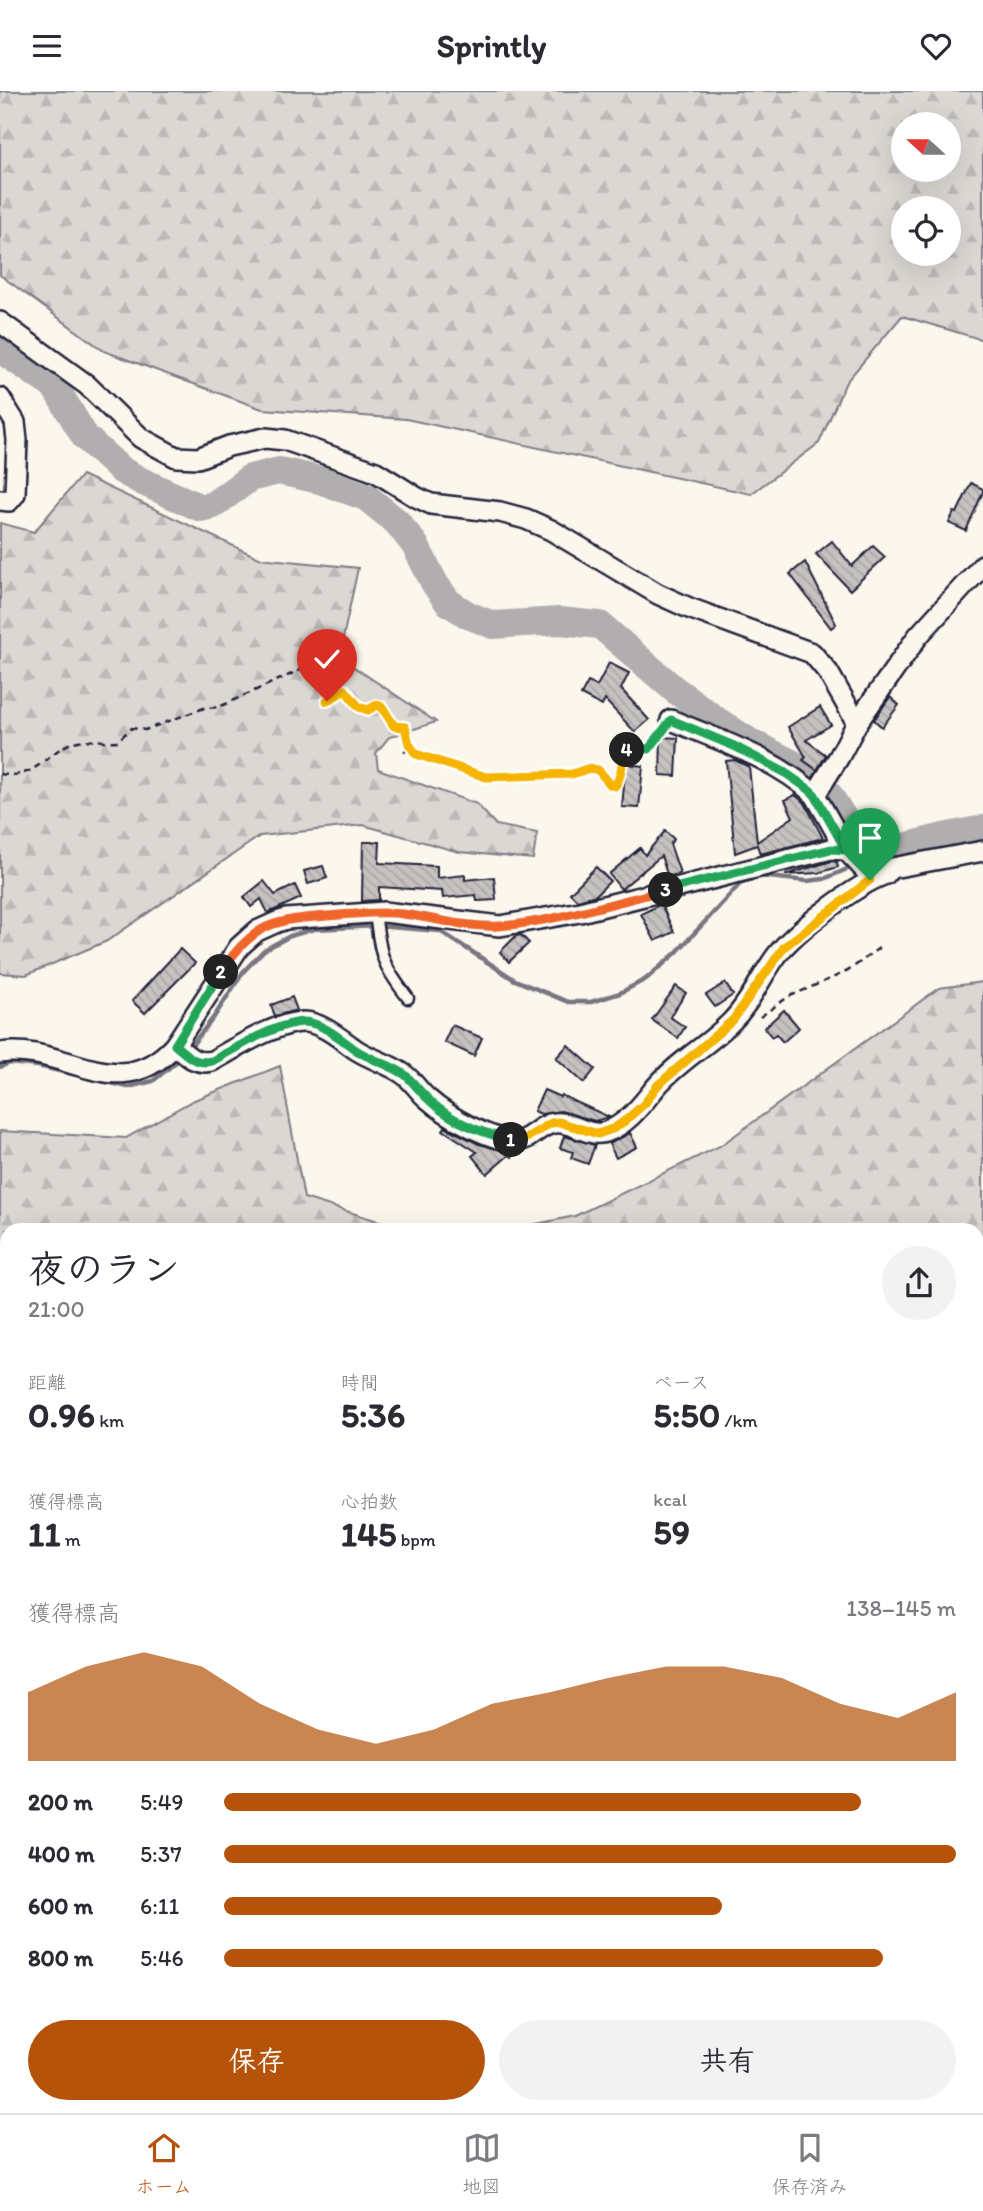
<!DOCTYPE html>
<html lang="ja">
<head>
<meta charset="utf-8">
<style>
  body { margin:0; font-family:Itim,"Klee One",sans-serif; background:#f2f2f3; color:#2b2b33; height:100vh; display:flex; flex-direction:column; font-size:26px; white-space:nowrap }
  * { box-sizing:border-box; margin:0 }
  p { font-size:23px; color:#7c7c81 }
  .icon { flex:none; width:38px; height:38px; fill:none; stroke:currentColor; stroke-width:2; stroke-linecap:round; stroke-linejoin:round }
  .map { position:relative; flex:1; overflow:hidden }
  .side { position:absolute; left:0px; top:1132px; width:984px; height:891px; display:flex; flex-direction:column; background:#fff; border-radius:21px 21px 0 0; box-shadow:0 7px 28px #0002 }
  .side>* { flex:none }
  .needle { width:46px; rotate:291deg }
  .buttons { position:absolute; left:891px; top:21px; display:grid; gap:14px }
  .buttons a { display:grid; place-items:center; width:70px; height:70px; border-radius:50%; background:#fff; box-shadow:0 7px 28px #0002; font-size:35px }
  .pin { position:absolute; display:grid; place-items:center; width:60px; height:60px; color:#fff; margin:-72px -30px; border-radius:50% 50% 50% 0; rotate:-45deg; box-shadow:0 0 7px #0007 }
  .pin .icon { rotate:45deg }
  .km { position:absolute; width:35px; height:35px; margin:-18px; border-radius:50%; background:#222; color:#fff; font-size:19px; line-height:35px; text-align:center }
  .round { display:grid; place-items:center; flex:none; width:74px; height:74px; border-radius:37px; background:#f2f2f3 }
  .headline { display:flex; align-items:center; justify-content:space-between; height:119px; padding:0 28px }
  h1 { font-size:38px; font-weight:800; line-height:52px }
  .stats { display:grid; grid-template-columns:repeat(3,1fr); gap:10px; height:119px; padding:7px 28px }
  .stats div { display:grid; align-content:center }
  .stats b { font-size:35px; font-weight:800 }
  .stats small { font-size:19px; font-weight:400 }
  .stats p { font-size:19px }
  .chart { height:196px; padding:14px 28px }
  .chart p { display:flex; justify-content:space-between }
  .chart svg { width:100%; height:126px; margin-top:7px; fill:#b45309; opacity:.7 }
  .button { display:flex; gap:14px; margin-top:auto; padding:14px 28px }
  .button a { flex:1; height:80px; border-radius:42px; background:#b45309; color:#fff; font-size:28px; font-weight:800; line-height:80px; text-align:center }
  .button a+a { background:#f2f2f3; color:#2b2b33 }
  ul { padding:0 28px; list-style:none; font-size:23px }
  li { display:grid; grid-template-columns:112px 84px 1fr; align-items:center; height:52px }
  li i { height:18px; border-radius:9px; background:#b45309 }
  header { display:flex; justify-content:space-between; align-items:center; height:91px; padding:0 28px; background:#fff; font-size:32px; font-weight:800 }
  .menu { display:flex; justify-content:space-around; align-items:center; height:98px; border-top:2px solid #e1e1e2; background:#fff; font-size:19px; color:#7c7c81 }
  .menu a { display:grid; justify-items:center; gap:4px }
  .menu .on { color:#b45309 }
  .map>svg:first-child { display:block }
  .forest { fill:url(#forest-firs); stroke:#7e7d87; stroke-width:2; fill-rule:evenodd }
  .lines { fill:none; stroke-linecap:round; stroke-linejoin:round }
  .stream { stroke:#787681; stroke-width:4.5 }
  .river { stroke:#b1aeb0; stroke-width:28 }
  .building { fill:url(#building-back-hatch); stroke:#22223b; stroke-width:2 }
  .service-casing { stroke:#22223b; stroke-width:15 }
  .minor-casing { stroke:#22223b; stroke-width:24 }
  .secondary-casing { stroke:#22223b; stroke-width:32 }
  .path { stroke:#22223b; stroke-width:2.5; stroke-dasharray:7 5; stroke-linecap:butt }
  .service { stroke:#fbf7ec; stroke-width:10 }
  .minor { stroke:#fbf7ec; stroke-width:19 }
  .secondary { stroke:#fbf7ec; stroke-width:26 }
  .split-1-casing { stroke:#fff; stroke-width:14 }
  .split-2-casing { stroke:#fff; stroke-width:14 }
  .split-3-casing { stroke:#fff; stroke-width:14 }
  .split-4-casing { stroke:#fff; stroke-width:14 }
  .split-5-casing { stroke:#fff; stroke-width:14 }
  .split-1 { stroke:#f5b400; stroke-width:9 }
  .split-2 { stroke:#22a559; stroke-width:9 }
  .split-3 { stroke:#f0652b; stroke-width:9 }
  .split-4 { stroke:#22a559; stroke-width:9 }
  .split-5 { stroke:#f5b400; stroke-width:9 }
</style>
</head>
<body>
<header><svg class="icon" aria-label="menu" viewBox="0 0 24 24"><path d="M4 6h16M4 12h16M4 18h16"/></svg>Sprintly<svg class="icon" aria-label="heart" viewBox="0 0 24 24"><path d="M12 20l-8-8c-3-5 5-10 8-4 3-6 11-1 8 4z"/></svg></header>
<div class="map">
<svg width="983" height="2022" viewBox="0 0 983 2022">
  <defs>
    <pattern id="forest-firs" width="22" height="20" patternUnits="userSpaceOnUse" patternTransform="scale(1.75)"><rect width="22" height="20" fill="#dbd8d3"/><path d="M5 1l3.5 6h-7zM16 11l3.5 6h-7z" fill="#bcb9b6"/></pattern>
    <pattern id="building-back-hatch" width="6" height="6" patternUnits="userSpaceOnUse" patternTransform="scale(1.75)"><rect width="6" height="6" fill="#c6c2c0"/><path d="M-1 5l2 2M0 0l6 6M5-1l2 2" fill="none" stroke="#aaa6a6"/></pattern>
  </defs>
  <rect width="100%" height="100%" fill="#fbf7ec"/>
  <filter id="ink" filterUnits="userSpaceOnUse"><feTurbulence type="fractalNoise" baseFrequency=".0143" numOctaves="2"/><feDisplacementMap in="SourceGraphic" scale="14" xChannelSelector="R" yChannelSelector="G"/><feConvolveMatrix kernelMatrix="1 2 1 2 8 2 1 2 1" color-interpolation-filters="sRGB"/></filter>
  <g filter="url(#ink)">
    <g class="forest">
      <path d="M 0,0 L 983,0 L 983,249 L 902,225 L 846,291 L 819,352 L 751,403 L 406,328 L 262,318 L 104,260 L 0,184 ZM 948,33 L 948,79 L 903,79 L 903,33 ZM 948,117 L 948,163 L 903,163 L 903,117 Z"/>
      <path d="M 82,384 L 259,467 L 358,477 L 339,566 L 436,631 L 389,646 L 376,662 L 378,678 L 477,713 L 496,734 L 537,742 L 533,768 L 459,761 L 363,734 L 260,745 L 107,850 L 26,884 L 0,882 L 0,432 L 34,441 Z"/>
      <path d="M 983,891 L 983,1774 L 977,1776 L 976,1139 L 507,1139 L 575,1125 L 720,1055 L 939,897 Z"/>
      <path d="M 280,975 L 304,1107 L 407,1139 L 7,1139 L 7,2016 L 452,2016 L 448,2022 L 0,2022 L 0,1040 L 126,1047 L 192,1010 Z"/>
      <path d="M 977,1884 L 983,1890 L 983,2022 L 771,2022 L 765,2016 L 976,2016 Z"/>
    </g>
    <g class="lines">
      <g class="stream">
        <path d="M 865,769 L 873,764"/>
        <path d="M 188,959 L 214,926 L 243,881 L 264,859 L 290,845 L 314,838 L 377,835 L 440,840 L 515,889 L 568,911 L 591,911 L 620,902 L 646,888 L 676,862 L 740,793 L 759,785 L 807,790 L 824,788 L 854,775"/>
        <path d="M 0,976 L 10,972 L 38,975 L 128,996 L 153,990 L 182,966"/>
      </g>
      <path class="river" d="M 0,258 L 55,296 L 85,346 L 121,379 L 141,390 L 201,417 L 213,414 L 250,387 L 279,380 L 320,389 L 366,406 L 397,431 L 415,454 L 435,493 L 448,511 L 468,524 L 493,534 L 559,530 L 600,534 L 674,598 L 719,631 L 750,651 L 799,676 L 827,701 L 861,755 L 873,764 L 943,746 L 983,738"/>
    </g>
    <g class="building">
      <path d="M 971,392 L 983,398 L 983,401 L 966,440 L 949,432 L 954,421 L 957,422 Z"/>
      <path d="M 832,450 L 852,475 L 873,455 L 885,466 L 850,499 L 816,463 Z"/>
      <path d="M 805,471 L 836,533 L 831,537 L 790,483 Z"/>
      <path d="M 609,572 L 629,582 L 621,598 L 649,629 L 635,641 L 605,609 L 602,615 L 581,604 L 588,591 L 597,595 Z"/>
      <path d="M 890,606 L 899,614 L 882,636 L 874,629 Z"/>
      <path d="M 820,616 L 831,634 L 806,649 L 826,664 L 817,679 L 803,669 L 806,666 L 788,636 Z"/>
      <path d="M 661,646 L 678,647 L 676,685 L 660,684 Z"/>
      <path d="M 735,669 L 749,676 L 757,751 L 793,726 L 785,709 L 795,704 L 805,712 L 823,747 L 760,763 L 757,754 L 735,762 L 726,670 Z"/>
      <path d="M 626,673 L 643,675 L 639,717 L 622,716 Z"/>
      <path d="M 665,740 L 674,748 L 670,753 L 680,782 L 668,786 L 661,765 L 621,798 L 609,783 L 640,757 L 645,764 Z"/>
      <path d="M 363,751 L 380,751 L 379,772 L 437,775 L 437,787 L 465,784 L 465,789 L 494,786 L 496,809 L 477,810 L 476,804 L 443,807 L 442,800 L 379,796 L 379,809 L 362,810 Z"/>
      <path d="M 832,770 L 837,771 L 838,776 L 818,782 L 785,784 Z"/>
      <path d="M 323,775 L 327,787 L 308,793 L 304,780 Z"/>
      <path d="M 596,776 L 610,790 L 596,804 L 577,809 L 570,802 Z"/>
      <path d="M 264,790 L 275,804 L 295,794 L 301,807 L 268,822 L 261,808 L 251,816 L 244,806 Z"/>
      <path d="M 661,813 L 674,841 L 655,850 L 641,823 Z"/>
      <path d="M 521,844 L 529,852 L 509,871 L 500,861 L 516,845 Z"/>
      <path d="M 180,858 L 195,872 L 145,922 L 132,910 Z"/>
      <path d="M 725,892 L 733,904 L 715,916 L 706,904 Z"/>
      <path d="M 676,895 L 686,902 L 670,926 L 685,936 L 678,947 L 652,929 Z"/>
      <path d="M 292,906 L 297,919 L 275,925 L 271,914 Z"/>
      <path d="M 784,919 L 799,937 L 783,951 L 776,943 L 772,946 L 764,937 Z"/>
      <path d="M 452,934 L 482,947 L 474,965 L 444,951 Z"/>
      <path d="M 568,954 L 595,978 L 584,992 L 556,967 Z"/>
      <path d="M 544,999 L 560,1006 L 561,1004 L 609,1026 L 595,1030 L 561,1020 L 541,1023 L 534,1020 Z"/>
      <path d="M 445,1036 L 479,1053 L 514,1062 L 512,1066 L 509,1064 L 487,1083 L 472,1065 L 477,1061 L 443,1039 Z"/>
      <path d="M 630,1042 L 637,1056 L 616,1067 L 609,1053 Z"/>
      <path d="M 564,1045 L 595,1054 L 588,1073 L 571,1067 L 573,1061 L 560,1057 Z"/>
    </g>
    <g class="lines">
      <defs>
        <path id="service" d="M 375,822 C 381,865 380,871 408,907"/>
        <g id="minor">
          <path d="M 0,231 L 87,294 L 141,347 L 176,366 L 198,367 L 229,355 L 265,347 L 285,349 L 376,381 L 416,406 L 431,413 L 500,421 L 526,428 L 551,439 L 658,503 L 689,517 L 812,562 L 828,581 L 857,632 L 839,666 L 815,704 L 846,759"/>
          <path d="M 0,307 L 15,331 L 17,349 L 15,403 L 9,410 L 0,409"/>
          <path d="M 671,629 C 719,649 776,668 815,704"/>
          <path d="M 857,632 L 918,545 L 983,474"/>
          <path d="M 175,954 C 187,964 195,974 212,970 C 236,957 276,931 304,931 C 321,931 342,949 355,958 C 370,968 387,972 402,982 C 413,989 418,1000 428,1008 C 447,1025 492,1051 518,1050 C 531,1049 540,1033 555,1032 C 572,1030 589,1047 606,1041 C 628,1033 642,1013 656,996 C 678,970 709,954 732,930 C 751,911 761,885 777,864 C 795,840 857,793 886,783"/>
          <path d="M 0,962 C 65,952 118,1017 175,954 L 239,856 L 257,840 L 277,831 L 286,828 L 384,821 L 500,835 L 580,821 L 831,758 L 846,759 L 865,779 L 871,781 L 983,760"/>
          <path d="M 742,2016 L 746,2022"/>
        </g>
        <g id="secondary">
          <path d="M 976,1805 L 983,1802"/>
          <path d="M 486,2022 L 490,2016"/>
        </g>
      </defs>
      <use href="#service" class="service-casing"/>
      <use href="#minor" class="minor-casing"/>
      <use href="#secondary" class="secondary-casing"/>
      <g class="path">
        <path d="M 404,661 L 413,657"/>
        <path d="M 0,683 C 39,690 47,657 78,650 C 90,648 105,651 117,650 L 132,637 L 145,639 L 204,617 L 219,616 L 300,579 L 309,581 L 322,589 L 327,610 L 345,599 L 359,616 L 368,619 L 377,614 L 382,616 L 394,635 L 405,636 L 409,653 L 417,662 L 486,686 L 572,683 L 590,677 L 599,679 L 611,694 L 615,695 C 624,683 618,666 630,656 L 649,658 L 661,644"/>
        <path d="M 760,926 L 788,906 L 848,880 L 879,857"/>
        <path d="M 976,1446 L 983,1441"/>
        <path d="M 976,1984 L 983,1982"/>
        <path d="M 281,2022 L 289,2016"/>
        <path d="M 786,2022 L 786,2016"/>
        <path d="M 833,2022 L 849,2016"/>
        <path d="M 981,2022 L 983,2019"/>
      </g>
      <use href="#service" class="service"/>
      <use href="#minor" class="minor"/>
      <use href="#secondary" class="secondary"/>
    </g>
  </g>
  <g class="lines" filter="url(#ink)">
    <defs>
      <path id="split-1" d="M 511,1049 L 523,1049 L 551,1032 L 559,1031 L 598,1043 L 615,1037 L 626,1029 L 645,1012 L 657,995 L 733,929 L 784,856 L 870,789"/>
      <path id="split-2" d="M 221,881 L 175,954 C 187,964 195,974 212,970 C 236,957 278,931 305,931 C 323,932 342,949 356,959 C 371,969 389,973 404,983 C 413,990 418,999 426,1006 C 448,1029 481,1042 511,1049"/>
      <path id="split-3" d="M 221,881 C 256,827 280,829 339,824 C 360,823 381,820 403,823 C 433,827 468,837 499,835 C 553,831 613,812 666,799"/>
      <path id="split-4" d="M 627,659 L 630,656 L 649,658 L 671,629 L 734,655 L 784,681 L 810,699 L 815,704 L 846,759 L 831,758 L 666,799"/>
      <path id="split-5" d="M 327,610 L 345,599 L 359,616 L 368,619 L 377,614 L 382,616 L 394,635 L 405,636 L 409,653 L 416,663 L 486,686 L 572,683 L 590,677 L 598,679 L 611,694 L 615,695 C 623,685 620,670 627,659"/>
    </defs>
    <use href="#split-1" class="split-1-casing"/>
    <use href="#split-2" class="split-2-casing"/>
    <use href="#split-3" class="split-3-casing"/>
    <use href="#split-4" class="split-4-casing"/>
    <use href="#split-5" class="split-5-casing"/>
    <use href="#split-1" class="split-1"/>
    <use href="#split-2" class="split-2"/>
    <use href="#split-3" class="split-3"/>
    <use href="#split-4" class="split-4"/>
    <use href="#split-5" class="split-5"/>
  </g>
</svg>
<div class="buttons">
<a><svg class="needle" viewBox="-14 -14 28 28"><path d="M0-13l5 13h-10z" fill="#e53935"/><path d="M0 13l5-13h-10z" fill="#7c7c81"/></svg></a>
<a><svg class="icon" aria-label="locate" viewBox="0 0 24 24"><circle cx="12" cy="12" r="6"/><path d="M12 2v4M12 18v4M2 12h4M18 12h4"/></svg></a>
</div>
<div class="pin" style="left:870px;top:789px;background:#1e9e55"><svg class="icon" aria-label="arrive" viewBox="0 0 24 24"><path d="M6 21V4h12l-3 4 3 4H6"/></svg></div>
<div class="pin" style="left:327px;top:610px;background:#d93025"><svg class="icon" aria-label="check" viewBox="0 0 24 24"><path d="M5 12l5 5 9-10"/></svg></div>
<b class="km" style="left:511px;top:1049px">1</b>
<b class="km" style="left:221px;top:881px">2</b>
<b class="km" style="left:666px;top:799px">3</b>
<b class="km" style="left:627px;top:659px">4</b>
<section class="side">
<div class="headline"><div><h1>夜のラン</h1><p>21:00</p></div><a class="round"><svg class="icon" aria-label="share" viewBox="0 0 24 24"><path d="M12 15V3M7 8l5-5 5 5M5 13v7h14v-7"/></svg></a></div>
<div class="stats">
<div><p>距離</p><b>0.96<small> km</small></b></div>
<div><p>時間</p><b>5:36</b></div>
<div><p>ペース</p><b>5:50<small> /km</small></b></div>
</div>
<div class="stats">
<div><p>獲得標高</p><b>11<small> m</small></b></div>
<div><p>心拍数</p><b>145<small> bpm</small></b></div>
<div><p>kcal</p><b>59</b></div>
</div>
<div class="chart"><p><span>獲得標高</span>138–145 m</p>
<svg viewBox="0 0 160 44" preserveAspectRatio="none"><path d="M0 44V20L10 11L20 6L30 11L40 24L50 33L60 38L70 33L80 24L90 20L100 15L110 11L120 11L130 15L140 24L150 29L160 20V44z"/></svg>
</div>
<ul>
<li><b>200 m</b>5:49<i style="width:87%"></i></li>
<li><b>400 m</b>5:37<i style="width:100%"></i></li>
<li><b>600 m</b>6:11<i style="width:68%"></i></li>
<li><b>800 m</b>5:46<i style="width:90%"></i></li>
</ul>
<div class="button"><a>保存</a><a>共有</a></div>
</section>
</div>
<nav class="menu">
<a class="on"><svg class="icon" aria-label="home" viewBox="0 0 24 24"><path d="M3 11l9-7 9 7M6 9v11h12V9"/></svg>ホーム</a>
<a><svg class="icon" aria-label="map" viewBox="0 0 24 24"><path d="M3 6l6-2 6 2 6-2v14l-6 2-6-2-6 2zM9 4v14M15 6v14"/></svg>地図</a>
<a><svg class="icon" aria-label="saved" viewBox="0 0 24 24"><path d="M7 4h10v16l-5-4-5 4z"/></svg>保存済み</a>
</nav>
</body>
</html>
